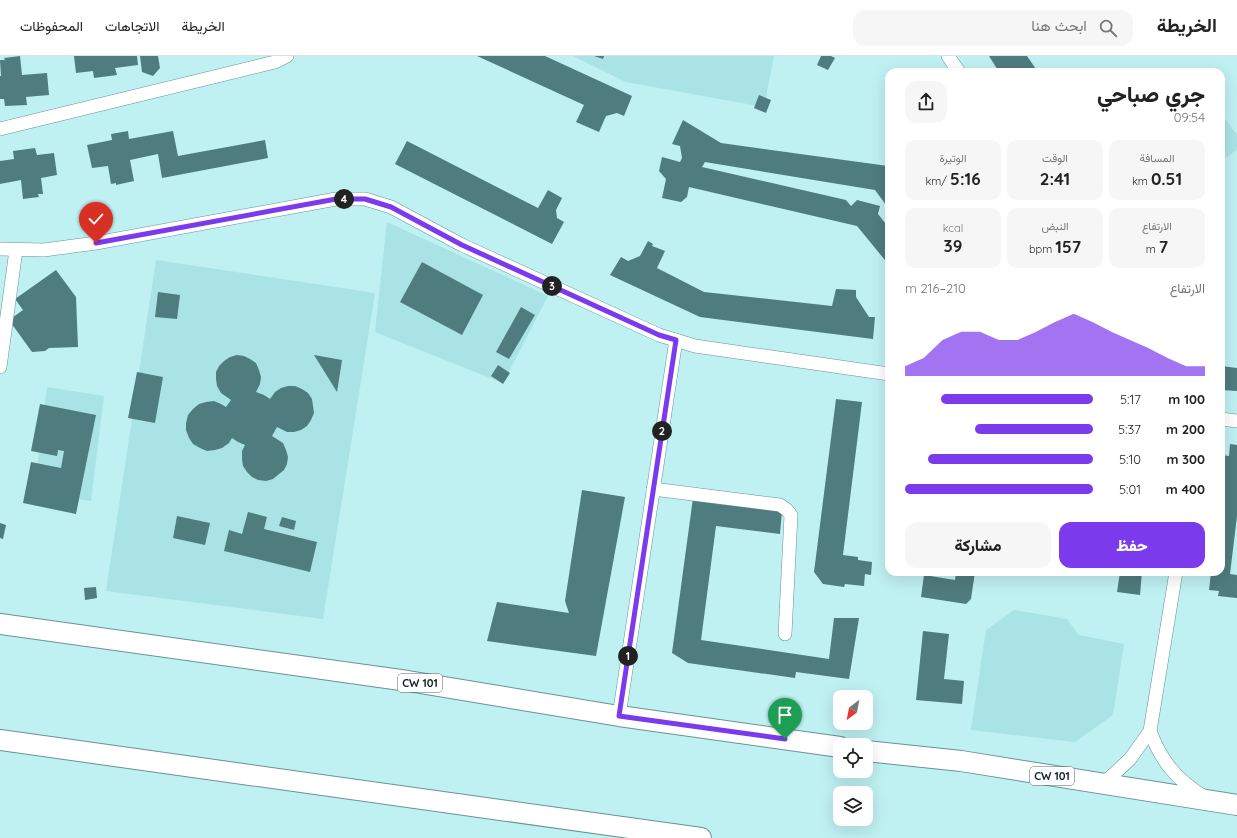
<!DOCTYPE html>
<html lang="ar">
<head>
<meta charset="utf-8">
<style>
  body { margin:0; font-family:Quicksand,Vazirmatn,sans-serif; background:#f6f6f6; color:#222; direction:rtl; height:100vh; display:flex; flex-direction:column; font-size:15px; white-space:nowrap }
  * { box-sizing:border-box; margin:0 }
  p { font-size:13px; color:#767676 }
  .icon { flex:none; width:22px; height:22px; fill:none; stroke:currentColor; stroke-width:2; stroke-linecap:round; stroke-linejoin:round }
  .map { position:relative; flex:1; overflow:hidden; direction:ltr }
  .sheet { position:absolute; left:885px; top:12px; width:340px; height:508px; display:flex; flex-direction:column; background:#fff; border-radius:12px; box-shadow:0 4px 16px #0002; direction:rtl }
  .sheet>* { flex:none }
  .needle { width:26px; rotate:212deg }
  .buttons { position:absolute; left:833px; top:634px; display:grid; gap:8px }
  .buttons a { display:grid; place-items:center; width:40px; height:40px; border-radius:8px; background:#fff; box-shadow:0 4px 16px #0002; font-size:20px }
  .pin { position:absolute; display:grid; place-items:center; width:34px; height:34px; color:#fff; margin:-41px -17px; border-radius:50% 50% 50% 0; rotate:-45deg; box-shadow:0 0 4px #0007 }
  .pin .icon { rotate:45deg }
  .km { position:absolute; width:20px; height:20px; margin:-10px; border-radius:50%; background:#222; color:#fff; font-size:11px; line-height:20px; text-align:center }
  .round { display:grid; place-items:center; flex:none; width:42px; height:42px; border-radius:12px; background:#f6f6f6 }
  .head { display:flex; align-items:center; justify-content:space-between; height:68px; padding:0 20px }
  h1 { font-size:22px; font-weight:800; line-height:30px }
  .stats { display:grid; grid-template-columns:repeat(3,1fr); gap:6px; height:68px; padding:4px 20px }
  .stats div { display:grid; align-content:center; border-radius:10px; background:#f6f6f6; text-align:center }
  .stats b { font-size:17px; font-weight:800 }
  .stats small { font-size:11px; font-weight:400 }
  .stats p { font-size:11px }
  .chart { height:112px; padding:8px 20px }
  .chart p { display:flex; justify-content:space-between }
  .chart svg { width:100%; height:72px; margin-top:4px; fill:#7c3aed; opacity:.7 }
  .action { display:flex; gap:8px; margin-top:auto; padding:8px 20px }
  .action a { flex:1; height:46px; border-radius:12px; background:#7c3aed; color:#fff; font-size:16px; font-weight:800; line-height:46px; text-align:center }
  .action a+a { background:#f6f6f6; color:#222 }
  ul { padding:0 20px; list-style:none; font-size:13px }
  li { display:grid; grid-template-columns:64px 48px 1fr; align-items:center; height:30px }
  li i { height:10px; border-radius:5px; background:#7c3aed }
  header { display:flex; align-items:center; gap:24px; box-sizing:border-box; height:56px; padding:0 20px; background:#fff; border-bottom:1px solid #e0e0e0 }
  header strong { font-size:19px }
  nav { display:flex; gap:22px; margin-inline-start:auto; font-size:14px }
  .search { width:280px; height:36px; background:#f6f6f6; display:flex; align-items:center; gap:10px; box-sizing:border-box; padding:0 14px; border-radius:12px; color:#767676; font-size:15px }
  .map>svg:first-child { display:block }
  .built { fill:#aae3e6 }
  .building { fill:#4f7c7e }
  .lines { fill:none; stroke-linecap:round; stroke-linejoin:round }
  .minor-casing { stroke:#669496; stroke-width:14 }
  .primary-casing { stroke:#669496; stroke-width:22 }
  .minor { stroke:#fff; stroke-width:13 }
  .primary { stroke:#fff; stroke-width:20 }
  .route-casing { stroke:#fff; stroke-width:8 }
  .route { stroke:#7c3aed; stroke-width:5 }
  .labels { text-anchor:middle; stroke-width:3; stroke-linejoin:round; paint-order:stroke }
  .shield { fill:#fff; stroke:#566464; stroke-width:1 }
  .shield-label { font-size:11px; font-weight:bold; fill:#0e2121 }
</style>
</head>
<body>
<header>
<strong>الخريطة</strong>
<div class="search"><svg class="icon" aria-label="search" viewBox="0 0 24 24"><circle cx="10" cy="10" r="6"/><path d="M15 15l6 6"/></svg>ابحث هنا</div>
<nav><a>الخريطة</a><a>الاتجاهات</a><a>المحفوظات</a></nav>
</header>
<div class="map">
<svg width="1237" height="782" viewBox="0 0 1237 782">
  <rect width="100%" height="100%" fill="#bff0f2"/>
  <g class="built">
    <path d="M 573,0 L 774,0 L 764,51 L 626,26 Z"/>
    <path d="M 1221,57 L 1237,79 L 1237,94 L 1221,105 Z"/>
    <path d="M 387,166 L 548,240 L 503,327 L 375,276 Z"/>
    <path d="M 156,204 L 375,237 L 323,563 L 106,535 Z"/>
    <path d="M 47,331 L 104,340 L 91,445 L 34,437 Z"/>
    <path d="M 1014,554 L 1067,563 L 1079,579 L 1124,588 L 1113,659 L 1075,686 L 971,674 L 986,574 Z"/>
  </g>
  <g class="building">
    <path d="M 20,0 L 22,19 L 47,17 L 49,39 L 26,41 L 27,49 L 5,50 L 4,43 L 0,43 L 0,20 L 1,20 L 0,4 L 5,4 L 4,2 Z"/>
    <path d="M 74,0 L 137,0 L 138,9 L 115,12 L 117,19 L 94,22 L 93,15 L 76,17 Z"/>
    <path d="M 140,0 L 158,0 L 160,12 L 153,20 L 142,16 Z"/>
    <path d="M 477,0 L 545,0 L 632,40 L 624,60 L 617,57 L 606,60 L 599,76 L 576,66 L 584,49 Z"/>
    <path d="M 594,0 L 604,0 L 603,3 Z"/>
    <path d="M 821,0 L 831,0 L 835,2 L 828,14 L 817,9 Z"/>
    <path d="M 989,0 L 1027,0 L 1038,16 L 999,16 Z"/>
    <path d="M 759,39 L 771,44 L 766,57 L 754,52 Z"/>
    <path d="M 683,64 L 721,87 L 888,110 L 889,153 L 875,134 L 705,106 L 702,111 L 846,144 L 851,150 L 857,144 L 880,150 L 878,158 L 889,172 L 889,209 L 857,170 L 689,131 L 687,141 L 681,146 L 662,142 L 666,123 L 659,115 L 662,101 L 680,106 L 682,102 L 680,90 L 672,88 Z"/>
    <path d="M 128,75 L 129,83 L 173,75 L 178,100 L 265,84 L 268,102 L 162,122 L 158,98 L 130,104 L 134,125 L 116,129 L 116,127 L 111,128 L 108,110 L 92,112 L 87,89 L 112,84 L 111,78 Z"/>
    <path d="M 407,85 L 538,152 L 548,134 L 562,142 L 556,154 L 557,162 L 564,166 L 552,188 L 395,108 Z"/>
    <path d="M 35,92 L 37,99 L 54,97 L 57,119 L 41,122 L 43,138 L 38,138 L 39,141 L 23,143 L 21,124 L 0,128 L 0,105 L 14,103 L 13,95 Z"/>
    <path d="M 648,185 L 653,188 L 652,190 L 665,195 L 657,212 L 704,236 L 832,250 L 836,233 L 856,234 L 856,241 L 869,261 L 875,261 L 873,283 L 700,261 L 610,219 L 621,201 L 628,205 L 640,200 Z"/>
    <path d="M 422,206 L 483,239 L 462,279 L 400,246 Z"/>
    <path d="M 56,214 L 76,241 L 78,291 L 49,292 L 45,295 L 32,296 L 9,264 L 23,254 L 15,243 Z"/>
    <path d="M 158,236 L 180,239 L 177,263 L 155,261 Z"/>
    <path d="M 521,251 L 535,259 L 509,303 L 496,296 Z"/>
    <path d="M 889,255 L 889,263 L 885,258 Z"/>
    <path d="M 237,299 L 244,300 L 250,303 L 256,307 L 259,314 L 261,321 L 260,328 L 256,336 L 264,339 L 270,343 L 275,336 L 281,332 L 288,330 L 295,330 L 302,333 L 308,337 L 312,343 L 314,357 L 311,364 L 307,370 L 301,374 L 294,376 L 287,376 L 277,371 L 272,380 L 283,387 L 286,394 L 288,401 L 287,408 L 284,414 L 273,423 L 266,425 L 258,424 L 252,421 L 247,416 L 243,410 L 242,403 L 242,395 L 245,389 L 238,386 L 232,382 L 229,387 L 222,392 L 215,394 L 207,395 L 200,392 L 193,388 L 189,382 L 186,374 L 186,367 L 188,359 L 193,353 L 199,348 L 206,346 L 214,345 L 221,348 L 226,351 L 231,344 L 221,337 L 217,330 L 216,323 L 216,316 L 219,310 L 224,305 L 230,301 Z"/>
    <path d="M 314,299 L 342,304 L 337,336 Z"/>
    <path d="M 498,309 L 510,317 L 503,328 L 491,320 Z"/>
    <path d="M 1221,310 L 1237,312 L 1237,335 L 1221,334 Z"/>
    <path d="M 137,316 L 163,321 L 155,367 L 128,362 Z"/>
    <path d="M 836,343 L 862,346 L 843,499 L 858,501 L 858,504 L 872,506 L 871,519 L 865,518 L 864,530 L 845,528 L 844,531 L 823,528 L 814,516 Z"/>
    <path d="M 40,348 L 96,359 L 76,458 L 23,447 L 31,406 L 61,412 L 64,395 L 58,394 L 57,400 L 31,395 Z"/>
    <path d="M 1230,388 L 1237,389 L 1237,460 L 1230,518 L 1237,519 L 1237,542 L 1218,540 L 1219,535 L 1209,534 L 1211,516 L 1221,516 L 1221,421 L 1223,399 L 1229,400 Z"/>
    <path d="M 582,434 L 625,441 L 596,600 L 487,585 L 497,546 L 569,557 L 565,545 Z"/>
    <path d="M 693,442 L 782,455 L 780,478 L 716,470 L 701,584 L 829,603 L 834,562 L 859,562 L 849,623 L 796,616 L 795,622 L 688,607 L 672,597 Z"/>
    <path d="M 248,456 L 267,461 L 264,473 L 317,486 L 310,516 L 224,495 L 229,474 L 242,478 Z"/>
    <path d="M 177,460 L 210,467 L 205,489 L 173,482 Z"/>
    <path d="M 282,461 L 296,465 L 294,474 L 279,470 Z"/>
    <path d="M 0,467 L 6,469 L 3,483 L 0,482 Z"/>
    <path d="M 956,516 L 975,516 L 971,543 L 966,548 L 921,541 L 924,519 L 955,524 Z"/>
    <path d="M 1120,516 L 1142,516 L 1140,539 L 1117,536 Z"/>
    <path d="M 96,531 L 97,542 L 85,544 L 84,532 Z"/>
    <path d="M 923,575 L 949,578 L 944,623 L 964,625 L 962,648 L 916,644 Z"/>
  </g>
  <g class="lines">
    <defs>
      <g id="minor">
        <path d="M 948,0 L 959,16"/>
        <path d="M 0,73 L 275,6 L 287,0"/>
        <path d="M 0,193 L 44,194 L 96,187 L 336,143 L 365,143 L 391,151 L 462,189 L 659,279 L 695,290 L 889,318"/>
        <path d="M 0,311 L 16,194"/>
        <path d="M 1221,363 L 1237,365"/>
        <path d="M 653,433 L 780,449 L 787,454 L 791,459 L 785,578"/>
        <path d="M 619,660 L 676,284"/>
        <path d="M 1150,675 C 1161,705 1176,723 1203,740"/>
        <path d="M 1103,728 L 1130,703 L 1150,675 L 1176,516"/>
      </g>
      <g id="primary">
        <path d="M 0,568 L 408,625 L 619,660 L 840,691"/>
        <path d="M 0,684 L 701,782"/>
        <path d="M 866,695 L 961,705 L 1237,749"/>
      </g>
    </defs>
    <use href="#minor" class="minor-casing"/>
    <use href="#primary" class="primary-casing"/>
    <use href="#minor" class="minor"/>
    <use href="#primary" class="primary"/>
  </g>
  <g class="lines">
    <defs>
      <path id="route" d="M 96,187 L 336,143 L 365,143 L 391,151 L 462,189 L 659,279 L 676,284 L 619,660 L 785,683"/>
    </defs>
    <use href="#route" class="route-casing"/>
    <use href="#route" class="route"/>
  </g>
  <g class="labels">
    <g class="shield">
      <rect x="398" y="618" width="44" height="18" rx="3"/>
      <rect x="1030" y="711" width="44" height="18" rx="3"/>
    </g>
    <g class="shield-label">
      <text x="420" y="631">CW 101</text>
      <text x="1052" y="724">CW 101</text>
    </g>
  </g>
</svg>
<div class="buttons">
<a><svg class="needle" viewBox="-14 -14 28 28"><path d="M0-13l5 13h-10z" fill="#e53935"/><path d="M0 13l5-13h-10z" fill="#767676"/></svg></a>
<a><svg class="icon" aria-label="locate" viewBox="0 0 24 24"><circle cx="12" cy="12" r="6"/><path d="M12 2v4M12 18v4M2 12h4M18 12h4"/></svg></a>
<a><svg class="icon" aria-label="layers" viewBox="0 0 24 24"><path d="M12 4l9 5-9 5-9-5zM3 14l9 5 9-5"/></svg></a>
</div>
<div class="pin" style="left:785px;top:683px;background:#1e9e55"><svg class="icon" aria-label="arrive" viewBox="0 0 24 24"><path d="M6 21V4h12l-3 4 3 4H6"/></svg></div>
<div class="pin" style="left:96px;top:187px;background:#d93025"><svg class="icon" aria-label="check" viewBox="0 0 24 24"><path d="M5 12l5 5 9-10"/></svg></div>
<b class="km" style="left:628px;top:600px">1</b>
<b class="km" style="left:662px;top:375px">2</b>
<b class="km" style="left:552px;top:230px">3</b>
<b class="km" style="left:344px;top:143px">4</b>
<section class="sheet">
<div class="head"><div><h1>جري صباحي</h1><p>09:54</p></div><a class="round"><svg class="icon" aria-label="share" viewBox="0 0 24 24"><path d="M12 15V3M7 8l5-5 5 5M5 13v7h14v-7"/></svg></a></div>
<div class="stats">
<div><p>المسافة</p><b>0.51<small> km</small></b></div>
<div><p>الوقت</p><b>2:41</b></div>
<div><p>الوتيرة</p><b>5:16<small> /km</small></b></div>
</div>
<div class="stats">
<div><p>الارتفاع</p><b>7<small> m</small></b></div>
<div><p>النبض</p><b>157<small> bpm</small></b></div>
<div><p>kcal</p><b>39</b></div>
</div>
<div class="chart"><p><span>الارتفاع</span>210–216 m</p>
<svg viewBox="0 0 160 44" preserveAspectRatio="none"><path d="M0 44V38L10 33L20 22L30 17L40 17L50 22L60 22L70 17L80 11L90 6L100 11L110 17L120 22L130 27L140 33L150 38L160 38V44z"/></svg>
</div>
<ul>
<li><b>100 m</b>5:17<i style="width:81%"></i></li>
<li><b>200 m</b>5:37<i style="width:63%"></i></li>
<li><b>300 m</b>5:10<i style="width:88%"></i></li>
<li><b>400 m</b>5:01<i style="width:100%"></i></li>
</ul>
<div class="action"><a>حفظ</a><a>مشاركة</a></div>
</section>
</div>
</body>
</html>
